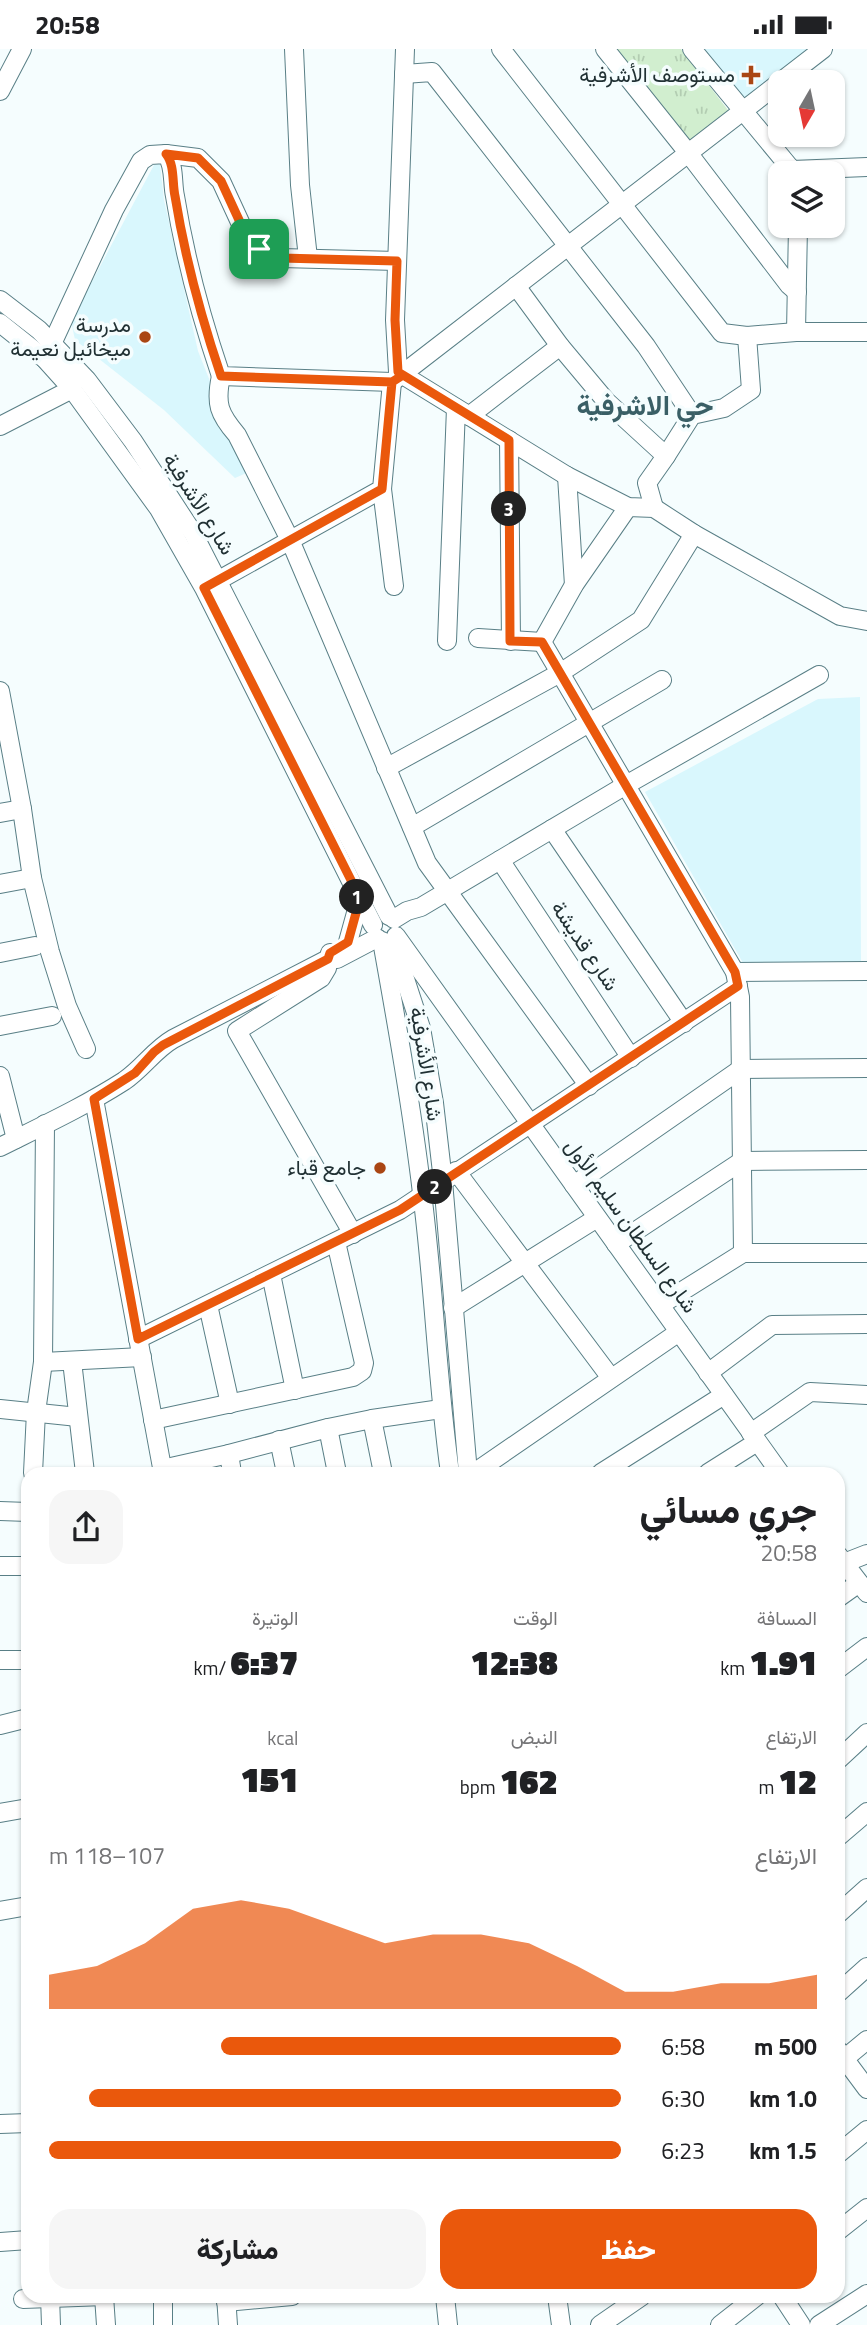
<!DOCTYPE html>
<html lang="ar">
<head>
<meta charset="utf-8">
<style>
  body { margin:0; font-family:"Titillium Web",Vazirmatn,sans-serif; background:#f6f6f6; color:#202124; direction:rtl; height:100vh; display:flex; flex-direction:column; font-size:26px; white-space:nowrap }
  * { box-sizing:border-box; margin:0 }
  p { font-size:23px; color:#757577 }
  .icon { flex:none; width:38px; height:38px; fill:none; stroke:currentColor; stroke-width:2; stroke-linecap:round; stroke-linejoin:round }
  .map { position:relative; flex:1; overflow:hidden; direction:ltr }
  .sheet { position:absolute; left:21px; top:1418px; width:824px; height:836px; display:flex; flex-direction:column; background:#fff; border-radius:21px; box-shadow:0 2px 5px #0004; direction:rtl }
  .sheet>* { flex:none }
  .needle { width:46px; rotate:189deg }
  .controls { position:absolute; left:768px; top:21px; display:grid; gap:14px }
  .controls a { display:grid; place-items:center; width:77px; height:77px; border-radius:14px; background:#fff; box-shadow:0 2px 5px #0004; font-size:35px }
  .pin { position:absolute; display:grid; place-items:center; width:60px; height:60px; color:#fff; margin:-30px; border-radius:14px; box-shadow:0 4px 10px #0006 }
  .km { position:absolute; width:35px; height:35px; margin:-18px; border-radius:50%; background:#222; color:#fff; font-size:19px; line-height:35px; text-align:center }
  .round { display:grid; place-items:center; flex:none; width:74px; height:74px; border-radius:21px; background:#f6f6f6 }
  .summary { display:flex; align-items:center; justify-content:space-between; height:119px; padding:0 28px }
  h1 { font-size:38px; font-weight:800; line-height:52px }
  .metrics { display:grid; grid-template-columns:repeat(3,1fr); gap:10px; height:119px; padding:7px 28px }
  .metrics div { display:grid; align-content:center }
  .metrics b { font-size:35px; font-weight:800 }
  .metrics small { font-size:19px; font-weight:400 }
  .metrics p { font-size:19px }
  .chart { height:196px; padding:14px 28px }
  .chart p { display:flex; justify-content:space-between }
  .chart svg { width:100%; height:126px; margin-top:7px; fill:#ea580c; opacity:.7 }
  .cta { display:flex; gap:14px; margin-top:auto; padding:14px 28px }
  .cta a { flex:1; height:80px; border-radius:21px; background:#ea580c; color:#fff; font-size:28px; font-weight:800; line-height:80px; text-align:center }
  .cta a+a { background:#f6f6f6; color:#202124 }
  ul { padding:0 28px; list-style:none; font-size:23px }
  li { display:grid; grid-template-columns:112px 84px 1fr; align-items:center; height:52px }
  li i { height:18px; border-radius:9px; background:#ea580c }
  .status { display:flex; justify-content:space-between; align-items:center; height:49px; padding:0 35px; background:#fff; direction:ltr }
  .status svg { height:19px; fill:currentColor }
  .map>svg:first-child { display:block }
  .built { fill:#d9f7fd }
  .grass { fill:url(#grass-tufts) }
  .lines { fill:none; stroke-linecap:round; stroke-linejoin:round }
  .minor-casing { stroke:#597f86; stroke-width:20 }
  .minor { stroke:#fff; stroke-width:18 }
  .route-casing { stroke:#fff; stroke-width:14 }
  .route { stroke:#ea580c; stroke-width:9 }
  .poi-dot { fill:#aa4613; stroke:#f5fdfe; stroke-width:2.5 }
  .labels { text-anchor:middle; stroke-width:7; stroke-linejoin:round; paint-order:stroke }
  .poi-label { font-size:21px; fill:#213134; stroke:#f5fdfe; text-anchor:end }
  .street-label { font-size:21px; fill:#213134; stroke:#f5fdfe }
  .district-label { font-size:28px; font-weight:bold; fill:#3a5f66; stroke:#f5fdfe }
</style>
</head>
<body>
<div class="status"><b>20:58</b><svg viewBox="0 0 49 12"><path d="M0 12V9h3v3zM5 12V6h3v6zM10 12V3h3v9zM15 12V0h3v12zM26 1h20v11H26zM47 4h2v5h-2z"/></svg></div>
<div class="map">
<svg width="867" height="2276" viewBox="0 0 867 2276">
  <defs>
    <pattern id="grass-tufts" width="24" height="20" patternUnits="userSpaceOnUse" patternTransform="scale(1.75)"><rect width="24" height="20" fill="#d1eecf"/><path d="M3 7l-1-3M5 7V3M7 7l1-3M15 17l-1-3M17 17v-4M19 17l1-3" fill="none" stroke="#b3cdb2"/></pattern>
  </defs>
  <rect width="100%" height="100%" fill="#f5fdfe"/>
  <g class="built">
    <path d="M 702,0 L 815,0 L 743,51 Z"/>
    <path d="M 160,115 L 164,151 L 198,302 L 223,365 L 251,422 L 235,429 L 164,361 L 75,291 L 71,272 L 154,116 Z"/>
    <path d="M 860,648 L 861,912 L 743,914 L 645,743 L 818,650 Z"/>
  </g>
  <path class="grass" d="M 612,0 L 681,0 L 731,65 L 685,95 Z"/>
  <g class="lines">
    <defs>
      <g id="minor">
        <path d="M 294,0 L 300,136 L 308,209"/>
        <path d="M 405,0 L 395,271 L 398,323 L 567,427 L 628,458 L 654,459 L 694,485 L 840,567 L 867,572"/>
        <path d="M 501,0 L 722,284 L 747,287 L 796,283 L 867,283"/>
        <path d="M 605,0 L 689,105 L 789,236 L 797,243"/>
        <path d="M 692,0 L 792,121 L 867,118"/>
        <path d="M 404,25 L 432,23 L 646,297 L 692,366"/>
        <path d="M 0,42 L 22,0"/>
        <path d="M 166,105 L 198,109 L 221,132 L 245,184 L 259,200 L 281,209 L 397,212"/>
        <path d="M 516,237 L 560,297 L 606,352 L 666,407"/>
        <path d="M 0,251 L 39,281 L 87,331 L 133,392 L 193,484 L 389,867"/>
        <path d="M 0,274 L 45,310 L 72,340 L 159,460 L 204,539 L 373,876"/>
        <path d="M 796,283 L 798,177"/>
        <path d="M 45,310 L 114,161 L 141,112 L 150,106 L 166,105 C 175,116 172,134 175,147 C 185,209 201,268 221,327 L 392,333 L 823,0"/>
        <path d="M 221,327 C 215,355 219,365 237,386 L 290,491 L 427,814 L 589,1037"/>
        <path d="M 469,367 L 560,297"/>
        <path d="M 0,377 L 72,340"/>
        <path d="M 509,391 L 511,592"/>
        <path d="M 567,427 L 574,536"/>
        <path d="M 382,440 L 394,537"/>
        <path d="M 628,458 L 574,536 L 542,593 L 735,923 L 740,948 L 743,1204"/>
        <path d="M 654,459 L 647,434 L 666,407 L 692,366 L 724,359 L 751,341 L 747,287"/>
        <path d="M 210,536 L 382,440 L 392,333"/>
        <path d="M 478,589 L 542,593"/>
        <path d="M 447,592 L 456,359"/>
        <path d="M 0,642 L 22,760 L 32,829 L 50,903 L 67,957 L 86,1000"/>
        <path d="M 386,719 L 560,624 L 641,571 L 694,485"/>
        <path d="M 0,764 L 22,760"/>
        <path d="M 412,778 L 662,631"/>
        <path d="M 552,780 L 684,974"/>
        <path d="M 500,811 L 631,1009"/>
        <path d="M 0,835 L 32,829"/>
        <path d="M 394,870 L 407,862 L 421,858 L 626,736 L 819,626"/>
        <path d="M 396,887 L 780,1424"/>
        <path d="M 382,892 C 397,976 412,1060 422,1144 C 434,1237 437,1331 450,1424"/>
        <path d="M 348,893 L 356,864 L 358,845"/>
        <path d="M 394,896 L 421,979 L 434,1054 L 443,1132 L 468,1424"/>
        <path d="M 0,904 L 35,897"/>
        <path d="M 330,904 L 327,919 L 321,929 L 237,982 L 353,1185"/>
        <path d="M 735,923 L 867,922"/>
        <path d="M 0,977 L 52,967"/>
        <path d="M 0,1027 L 16,1090"/>
        <path d="M 94,1050 L 163,1424"/>
        <path d="M 0,1098 C 42,1077 85,1057 124,1032 C 143,1019 154,1001 173,990 L 328,910 L 337,910 L 377,889"/>
        <path d="M 456,1122 L 611,1329"/>
        <path d="M 574,1136 L 741,1020 L 867,1019"/>
        <path d="M 616,1195 L 742,1112 L 867,1111"/>
        <path d="M 271,1225 L 295,1341"/>
        <path d="M 208,1256 L 230,1355"/>
        <path d="M 660,1256 L 743,1204 L 867,1204"/>
        <path d="M 453,1259 L 597,1169"/>
        <path d="M 138,1290 L 400,1161 L 738,937"/>
        <path d="M 72,1312 L 85,1424"/>
        <path d="M 43,1313 L 142,1308"/>
        <path d="M 708,1324 L 772,1276 L 867,1275"/>
        <path d="M 0,1360 L 78,1368"/>
        <path d="M 372,1370 L 383,1424"/>
        <path d="M 153,1371 L 353,1328 L 362,1322 L 364,1314 L 336,1193"/>
        <path d="M 328,1379 L 337,1424"/>
        <path d="M 751,1384 L 810,1343 L 867,1346"/>
        <path d="M 279,1391 L 286,1424"/>
        <path d="M 229,1405 L 232,1424"/>
        <path d="M 162,1420 L 229,1405 L 328,1379 L 372,1370 L 441,1360"/>
        <path d="M 33,1424 L 36,1363 L 43,1313 L 45,1075"/>
        <path d="M 474,1424 L 679,1283"/>
        <path d="M 601,1424 L 724,1346"/>
        <path d="M 708,1424 L 757,1393"/>
        <path d="M 0,1462 L 28,1463"/>
        <path d="M 838,1506 L 867,1544"/>
        <path d="M 844,1514 L 867,1505"/>
        <path d="M 0,1517 L 28,1517"/>
        <path d="M 838,1549 L 859,1534"/>
        <path d="M 0,1611 L 28,1611"/>
        <path d="M 838,1620 L 867,1598"/>
        <path d="M 0,1676 L 28,1669"/>
        <path d="M 838,1711 L 867,1684"/>
        <path d="M 0,1764 L 28,1759"/>
        <path d="M 838,1788 L 867,1763"/>
        <path d="M 0,1862 L 28,1857"/>
        <path d="M 838,1865 L 867,1839"/>
        <path d="M 838,1944 L 867,1918"/>
        <path d="M 838,2001 L 867,2040"/>
        <path d="M 838,2015 L 867,1991"/>
        <path d="M 0,2075 L 28,2074"/>
        <path d="M 838,2105 L 867,2081"/>
        <path d="M 838,2182 L 867,2159"/>
        <path d="M 0,2193 L 28,2191"/>
        <path d="M 50,2247 L 51,2276"/>
        <path d="M 104,2247 L 106,2276"/>
        <path d="M 163,2247 L 163,2276"/>
        <path d="M 226,2247 L 228,2276"/>
        <path d="M 445,2247 L 448,2276"/>
        <path d="M 557,2247 L 561,2276"/>
        <path d="M 782,2247 L 801,2276"/>
        <path d="M 23,2250 L 105,2247"/>
        <path d="M 226,2253 L 292,2247"/>
        <path d="M 600,2276 L 642,2247"/>
        <path d="M 720,2276 L 757,2247"/>
        <path d="M 819,2276 L 867,2245"/>
      </g>
    </defs>
    <use href="#minor" class="minor-casing"/>
    <use href="#minor" class="minor"/>
  </g>
  <g class="lines">
    <defs>
      <path id="route" d="M 259,200 L 281,209 L 397,212 L 395,271 L 398,323 L 403,326 L 392,333 L 382,440 L 204,539 L 358,845 L 356,864 L 348,893 L 330,904 L 328,910 L 163,996 L 154,1003 L 135,1024 L 94,1050 L 138,1290 L 400,1161 L 738,937 L 735,923 L 542,593 L 510,592 L 509,391 L 403,326 L 392,333 L 221,327 C 201,268 185,209 175,147 C 172,134 175,116 166,105 L 198,109 L 221,132 L 245,184 L 259,200"/>
    </defs>
    <use href="#route" class="route-casing"/>
    <use href="#route" class="route"/>
  </g>
  <g class="poi-dot">
    <path d="M747.5 15.5h7v7h7v7h-7v7h-7v-7h-7v-7h7z"/>
    <circle cx="145" cy="288" r="7"/>
    <circle cx="380" cy="1119" r="7"/>
  </g>
  <g class="labels">
    <g class="poi-label">
      <text x="735" y="33">مستوصف الأشرفية</text>
      <text x="131" y="283">مدرسة<tspan x="131" dy="24">ميخائيل نعيمة</tspan></text>
      <text x="366" y="1126">جامع قباء</text>
    </g>
    <g class="street-label">
      <text transform="translate(199 455) rotate(58)" y="7">شارع الأشرفية</text>
      <text transform="translate(585 897) rotate(56)" y="7">شارع قديشة</text>
      <text transform="translate(426 1015) rotate(81)" y="7">شارع الأشرفية</text>
      <text transform="translate(631 1177) rotate(54)" y="7">شارع السلطان سليم الأول</text>
    </g>
    <g class="district-label">
      <text x="645" y="366">حي الاشرفية</text>
    </g>
  </g>
</svg>
<div class="controls">
<a><svg class="needle" viewBox="-14 -14 28 28"><path d="M0-13l5 13h-10z" fill="#e53935"/><path d="M0 13l5-13h-10z" fill="#757577"/></svg></a>
<a><svg class="icon" aria-label="layers" viewBox="0 0 24 24"><path d="M12 4l9 5-9 5-9-5zM3 14l9 5 9-5"/></svg></a>
</div>
<div class="pin" style="left:259px;top:200px;background:#1e9e55"><svg class="icon" aria-label="arrive" viewBox="0 0 24 24"><path d="M6 21V4h12l-3 4 3 4H6"/></svg></div>
<b class="km" style="left:357px;top:848px">1</b>
<b class="km" style="left:435px;top:1138px">2</b>
<b class="km" style="left:509px;top:460px">3</b>
<section class="sheet">
<div class="summary"><div><h1>جري مسائي</h1><p>20:58</p></div><a class="round"><svg class="icon" aria-label="share" viewBox="0 0 24 24"><path d="M12 15V3M7 8l5-5 5 5M5 13v7h14v-7"/></svg></a></div>
<div class="metrics">
<div><p>المسافة</p><b>1.91<small> km</small></b></div>
<div><p>الوقت</p><b>12:38</b></div>
<div><p>الوتيرة</p><b>6:37<small> /km</small></b></div>
</div>
<div class="metrics">
<div><p>الارتفاع</p><b>12<small> m</small></b></div>
<div><p>النبض</p><b>162<small> bpm</small></b></div>
<div><p>kcal</p><b>151</b></div>
</div>
<div class="chart"><p><span>الارتفاع</span>107–118 m</p>
<svg viewBox="0 0 160 44" preserveAspectRatio="none"><path d="M0 44V32L10 29L20 21L30 9L40 6L50 9L60 15L70 21L80 18L90 18L100 21L110 29L120 38L130 38L140 35L150 35L160 32V44z"/></svg>
</div>
<ul>
<li><b>500 m</b>6:58<i style="width:70%"></i></li>
<li><b>1.0 km</b>6:30<i style="width:93%"></i></li>
<li><b>1.5 km</b>6:23<i style="width:100%"></i></li>
</ul>
<div class="cta"><a>حفظ</a><a>مشاركة</a></div>
</section>
</div>
</body>
</html>
